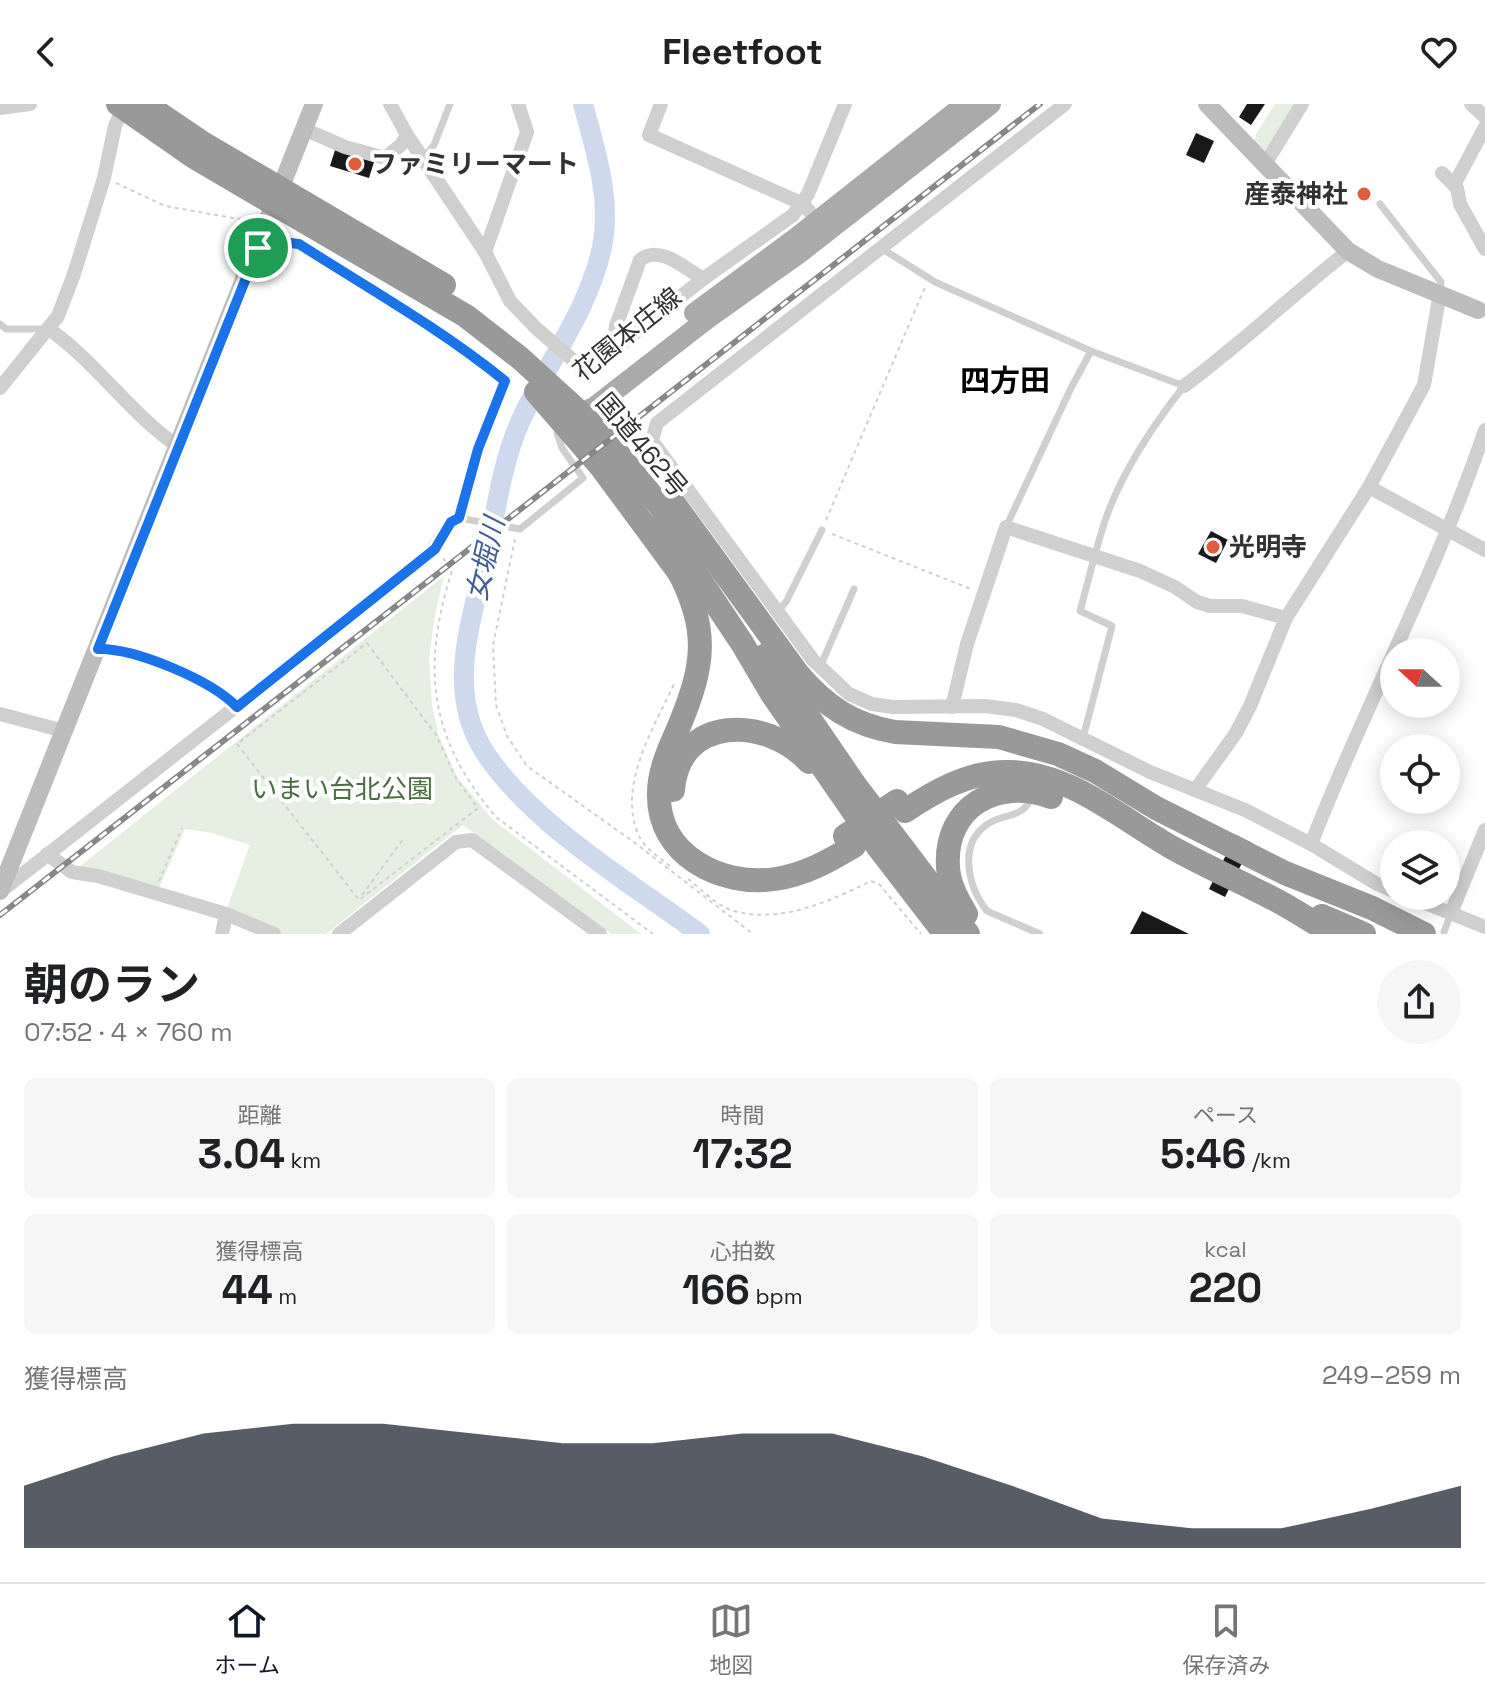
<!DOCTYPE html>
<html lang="ja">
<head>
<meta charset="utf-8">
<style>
  body { margin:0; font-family:"Space Grotesk","Noto Sans JP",sans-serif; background:#f6f6f6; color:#202124; height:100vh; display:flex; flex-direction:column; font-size:30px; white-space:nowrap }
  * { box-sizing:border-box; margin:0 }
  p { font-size:26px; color:#757577 }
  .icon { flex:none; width:44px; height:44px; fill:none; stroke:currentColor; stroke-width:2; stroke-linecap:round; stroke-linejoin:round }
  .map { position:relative; height:830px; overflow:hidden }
  .details { display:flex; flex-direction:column; background:#fff; flex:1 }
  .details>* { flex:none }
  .needle { width:52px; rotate:291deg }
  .buttons { position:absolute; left:1380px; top:534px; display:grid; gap:16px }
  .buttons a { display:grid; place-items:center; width:80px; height:80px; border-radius:50%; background:#fff; box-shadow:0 4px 20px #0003; font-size:40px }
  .pin { position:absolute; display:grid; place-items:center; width:68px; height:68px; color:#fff; margin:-34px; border:4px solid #fff; border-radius:50%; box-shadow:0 2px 8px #0007 }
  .round { display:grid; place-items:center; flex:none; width:84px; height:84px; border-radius:42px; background:#f6f6f6 }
  .overview { display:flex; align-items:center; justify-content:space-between; height:136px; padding:0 24px }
  h1 { font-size:44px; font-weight:700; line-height:60px }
  .stats { display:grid; grid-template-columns:repeat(3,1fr); gap:12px; height:136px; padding:8px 24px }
  .stats div { display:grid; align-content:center; border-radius:12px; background:#f6f6f6; text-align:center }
  .stats b { font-size:40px; font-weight:700 }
  .stats small { font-size:22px; font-weight:400 }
  .stats p { font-size:22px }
  .chart { height:224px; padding:16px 24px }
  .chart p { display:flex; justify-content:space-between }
  .chart svg { width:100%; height:144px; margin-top:8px; fill:#111827; opacity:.7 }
  header { display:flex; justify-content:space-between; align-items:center; height:104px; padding:0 24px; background:#fff; font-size:36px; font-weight:700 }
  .tab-bar { display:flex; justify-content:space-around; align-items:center; height:112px; border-top:2px solid #e0e0e0; background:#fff; font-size:22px; color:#757577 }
  .tab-bar a { display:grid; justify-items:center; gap:4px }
  .tab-bar .current { color:#111827 }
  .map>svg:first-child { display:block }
  .green { fill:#e5eee1 }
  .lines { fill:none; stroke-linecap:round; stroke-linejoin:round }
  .river { stroke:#cfd9ed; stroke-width:20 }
  .building { fill:#191919 }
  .path { stroke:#cfcfcf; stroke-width:2; stroke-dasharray:4 4; stroke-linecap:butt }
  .lane { stroke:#cfcfcf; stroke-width:7 }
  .street { stroke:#cfcfcf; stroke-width:14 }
  .secondary { stroke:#bcbcbc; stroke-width:18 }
  .primary { stroke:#aaa; stroke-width:20 }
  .highway { stroke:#999; stroke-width:24 }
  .rail-casing { stroke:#878787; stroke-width:6 }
  .rail { stroke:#fff; stroke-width:3; stroke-dasharray:9; stroke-linecap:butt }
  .highway-bridge { stroke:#999; stroke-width:24 }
  .route-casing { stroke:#fff; stroke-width:16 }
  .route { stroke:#1a73e8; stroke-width:10 }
  .poi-dot { fill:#e15c3c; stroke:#fff; stroke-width:3 }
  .labels { text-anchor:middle; stroke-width:8; stroke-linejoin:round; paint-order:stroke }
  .poi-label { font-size:26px; font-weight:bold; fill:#323232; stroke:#fff; text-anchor:start }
  .street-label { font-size:26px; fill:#323232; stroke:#fff }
  .park-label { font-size:26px; fill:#496e40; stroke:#fff }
  .water-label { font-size:28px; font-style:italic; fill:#415d94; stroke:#fff }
  .quarter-label { font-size:30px; font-weight:bold; fill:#000; stroke:#fff }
</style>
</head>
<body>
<header><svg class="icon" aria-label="back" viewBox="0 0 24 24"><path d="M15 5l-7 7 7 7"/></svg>Fleetfoot<svg class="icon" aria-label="heart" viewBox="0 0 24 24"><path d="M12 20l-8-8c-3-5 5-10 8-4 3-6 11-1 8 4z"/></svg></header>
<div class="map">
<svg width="1485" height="830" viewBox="0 0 1485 830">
  <rect width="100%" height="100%" fill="#fff"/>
  <g class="green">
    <path d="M 1275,0 L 1298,0 L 1266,53 L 1254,39 L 1256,30 Z"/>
    <path d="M 444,472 L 435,511 L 429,554 L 432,601 L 439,632 L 457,673 L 493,716 L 641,830 L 611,830 L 463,721 L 326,830 L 280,830 L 226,807 L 250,741 L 212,729 L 185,725 L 158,786 L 74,767 Z"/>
  </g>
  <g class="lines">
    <path class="river" d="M 583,0 C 595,46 612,94 602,143 C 589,206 546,260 520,318 C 503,357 497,399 489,441 C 475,508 443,582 484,647 C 530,719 631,779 700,830"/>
  </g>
  <g class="building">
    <path d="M 1247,0 L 1265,0 L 1251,21 L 1239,13 Z"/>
    <path d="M 1196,29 L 1214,37 L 1204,59 L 1186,51 Z"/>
    <path d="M 335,46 L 374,58 L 369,74 L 330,62 Z"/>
    <path d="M 1211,427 L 1228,436 L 1216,459 L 1198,450 Z"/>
    <path d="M 1236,731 L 1252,739 L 1225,793 L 1209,785 Z"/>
    <path d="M 1142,807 L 1189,830 L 1130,830 Z"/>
  </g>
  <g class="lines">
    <g class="path">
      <path d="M 116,79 L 165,102 L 239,115 L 248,123"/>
      <path d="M 826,416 L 925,183"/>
      <path d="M 832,430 L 971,485"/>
      <path d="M 515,435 L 493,541 L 496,601 L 507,632 L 527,662 L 635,739 L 753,830"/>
      <path d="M 443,454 L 452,467 C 421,564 429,634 496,713 L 653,830"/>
      <path d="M 367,539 L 436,631 L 457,676 L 478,704 L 359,796 L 237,640 Z"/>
      <path d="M 670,762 C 659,753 645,745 639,732 C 616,682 655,622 675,578"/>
      <path d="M 688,775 C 701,785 718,803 734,807 C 781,820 830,797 871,777 L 879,780 L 921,830"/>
      <path d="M 159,777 L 182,724"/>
      <path d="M 362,791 L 404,734"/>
    </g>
    <g class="lane">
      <path d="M 424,53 L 434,41 L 450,0"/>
      <path d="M 1380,100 L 1441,178 L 1440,189"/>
      <path d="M 260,144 L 299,140 L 474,252 L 505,277 L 478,345 L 459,414 L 520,425 L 583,374 L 562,344 L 557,329"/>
      <path d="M 881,144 L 935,178 L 1091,247 L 1184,282 C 1154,320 1124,365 1107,411 C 1096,442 1089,475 1080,507 L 1112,522 L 1083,634"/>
      <path d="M 0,220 L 6,225 L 48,225"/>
      <path d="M 601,245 L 615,228"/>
      <path d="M 1006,423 L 1071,284 L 1091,247"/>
      <path d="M 778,507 L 786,498 L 822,426"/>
      <path d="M 820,563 L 854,485"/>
      <path d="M 1029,698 C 1022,712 1004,711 991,718 C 957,737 967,781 987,807 L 1040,830"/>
      <path d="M 1444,828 L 1451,809"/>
    </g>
    <g class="street">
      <path d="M 390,0 L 407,31 L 485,148 L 510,197 L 536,224 L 582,264 L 594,261 L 703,175 L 793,111 L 808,90 L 845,0"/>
      <path d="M 661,0 L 649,31 L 803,100 L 809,107"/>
      <path d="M 1065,0 L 657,319 L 652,336 L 655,341 L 813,556 L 849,590 L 872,600 L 893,603 L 985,602 L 1016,606 L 1043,615 L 1150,668 L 1245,706 L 1311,740 L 1377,780 L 1394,787"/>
      <path d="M 1471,0 L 1485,13"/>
      <path d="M 0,4 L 30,0"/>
      <path d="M 304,25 L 345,43 L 385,54 L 401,41 L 407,31"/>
      <path d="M 1264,62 L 1302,0"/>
      <path d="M 1442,69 L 1457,84 L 1460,100 L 1485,145"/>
      <path d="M 1454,81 L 1485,23"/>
      <path d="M 485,148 L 527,28 L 518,0"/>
      <path d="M 49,225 C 97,259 130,310 179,343"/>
      <path d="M 618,234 L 615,228 L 616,222 L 640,156 C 659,140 685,164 703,175"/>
      <path d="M 1184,282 C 1241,240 1292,191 1348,147"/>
      <path d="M 0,284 L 58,212 L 74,170 L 104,74 L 115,22 L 123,4"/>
      <path d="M 1369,383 L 1485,446"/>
      <path d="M 98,545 C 135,544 210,576 237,603"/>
      <path d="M 952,603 L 967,540 L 1006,423 L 1140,467 L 1175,483 L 1197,498 L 1210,502 L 1242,502 L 1286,514 L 1369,383 L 1424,281 L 1440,189"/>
      <path d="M 0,610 L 64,627"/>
      <path d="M 1195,686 L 1236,629 L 1250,602 L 1286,514"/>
      <path d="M 1311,740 C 1365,601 1437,468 1485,326"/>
      <path d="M 47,750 L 72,768 L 98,772 L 226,810 L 274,830"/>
      <path d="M 0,788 L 429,451 L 451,418 L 459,414"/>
      <path d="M 1408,792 L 1485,823"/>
      <path d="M 1451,809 L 1485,726"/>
      <path d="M 222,830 L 226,810"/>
      <path d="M 339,830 L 456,738 L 472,736 L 600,830"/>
    </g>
    <g class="secondary">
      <path d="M 1207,0 L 1348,147 L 1378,165 L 1478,206"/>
      <path d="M 0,787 L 314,0"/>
    </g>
    <g class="primary">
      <path d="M 694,209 L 794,135 L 965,0"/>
      <path d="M 581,308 L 594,303 L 706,216 L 800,149 L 991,0"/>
    </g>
    <g class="highway">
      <path d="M 118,0 L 194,53 L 466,212 L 520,254 L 598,325 L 661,403 L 692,464 L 742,539 L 772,590 L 878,743 L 945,830"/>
      <path d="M 145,0 L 201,38 L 444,181"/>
      <path d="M 536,288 L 602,364 L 681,471"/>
      <path d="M 672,397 L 798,570 C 825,602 853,621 895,628 L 999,633 L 1058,650 L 1095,667 L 1156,704 L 1285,769 L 1372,804 L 1424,830"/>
      <path d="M 676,462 C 710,527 705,560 678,625 C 669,645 659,667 659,689 C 657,751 721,783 775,775 C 804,771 829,757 854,742"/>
      <path d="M 766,551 L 855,681 L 968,830"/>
      <path d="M 673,686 C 679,610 767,612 809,658"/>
      <path d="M 905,707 C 935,687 968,668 1006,668 C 1068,667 1120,714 1171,743 C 1203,761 1237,776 1270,793 C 1292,804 1312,818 1334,830"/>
      <path d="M 966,810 C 957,795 949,780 948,763 C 944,702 998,673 1051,693"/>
      <path d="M 1322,812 L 1364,830"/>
    </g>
    <defs>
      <path id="rail" d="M 0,811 L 1040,0"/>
    </defs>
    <use href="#rail" class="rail-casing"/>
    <use href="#rail" class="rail"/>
    <path class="highway-bridge" d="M 845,732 L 897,697"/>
  </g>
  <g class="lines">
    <defs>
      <path id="route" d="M 290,139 L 299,140 C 368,184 441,225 505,277 L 478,345 L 459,414 L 451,418 L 435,445 L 237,603 C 211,576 135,544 98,545 L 258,144 L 269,145 Z"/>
    </defs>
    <use href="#route" class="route-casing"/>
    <use href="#route" class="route"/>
  </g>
  <g class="poi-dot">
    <circle cx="355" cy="60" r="8"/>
    <circle cx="1364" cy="90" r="8"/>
    <circle cx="1213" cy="443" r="8"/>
  </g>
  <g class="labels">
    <g class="poi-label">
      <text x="371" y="69">ファミリーマート</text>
      <text x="1348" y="99" text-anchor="end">産泰神社</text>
      <text x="1229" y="452">光明寺</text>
    </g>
    <g class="street-label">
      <text transform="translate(627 230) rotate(-39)" y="9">花園本庄線</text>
      <text transform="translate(642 341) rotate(50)" y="9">国道462号</text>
    </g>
    <g class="park-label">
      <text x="342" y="694">いまい台北公園</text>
    </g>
    <g class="water-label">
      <text transform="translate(485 455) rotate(-77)" y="10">女堀川</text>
    </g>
    <g class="quarter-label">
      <text x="1005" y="287">四方田</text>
    </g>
  </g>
</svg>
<div class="buttons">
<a><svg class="needle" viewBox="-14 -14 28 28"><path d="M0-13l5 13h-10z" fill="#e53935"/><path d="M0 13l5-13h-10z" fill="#757577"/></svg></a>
<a><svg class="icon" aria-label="locate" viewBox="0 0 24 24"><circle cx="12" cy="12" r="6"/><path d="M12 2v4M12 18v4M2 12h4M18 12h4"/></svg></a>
<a><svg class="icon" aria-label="layers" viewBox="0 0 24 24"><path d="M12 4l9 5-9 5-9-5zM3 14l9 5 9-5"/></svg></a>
</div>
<div class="pin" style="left:258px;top:144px;background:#1e9e55"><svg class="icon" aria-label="arrive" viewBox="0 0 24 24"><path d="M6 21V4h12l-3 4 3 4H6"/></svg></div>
</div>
<section class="details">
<div class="overview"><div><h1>朝のラン</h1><p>07:52 · 4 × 760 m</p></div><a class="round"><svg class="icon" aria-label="share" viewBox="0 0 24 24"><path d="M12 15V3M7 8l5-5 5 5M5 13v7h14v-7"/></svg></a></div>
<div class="stats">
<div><p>距離</p><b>3.04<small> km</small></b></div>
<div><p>時間</p><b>17:32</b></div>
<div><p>ペース</p><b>5:46<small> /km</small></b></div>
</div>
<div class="stats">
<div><p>獲得標高</p><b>44<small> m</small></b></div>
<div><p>心拍数</p><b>166<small> bpm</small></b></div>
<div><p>kcal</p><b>220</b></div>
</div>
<div class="chart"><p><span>獲得標高</span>249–259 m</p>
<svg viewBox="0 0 160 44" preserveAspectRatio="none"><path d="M0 44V25L10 16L20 9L30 6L40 6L50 9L60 12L70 12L80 9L90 9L100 16L110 25L120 35L130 38L140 38L150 32L160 25V44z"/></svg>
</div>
</section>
<nav class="tab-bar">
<a class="current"><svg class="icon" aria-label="home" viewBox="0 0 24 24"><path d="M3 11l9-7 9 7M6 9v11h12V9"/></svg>ホーム</a>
<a><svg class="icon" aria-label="map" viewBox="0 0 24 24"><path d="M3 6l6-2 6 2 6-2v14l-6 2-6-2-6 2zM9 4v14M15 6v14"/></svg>地図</a>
<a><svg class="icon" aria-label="saved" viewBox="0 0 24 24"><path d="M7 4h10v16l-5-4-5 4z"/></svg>保存済み</a>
</nav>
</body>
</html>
